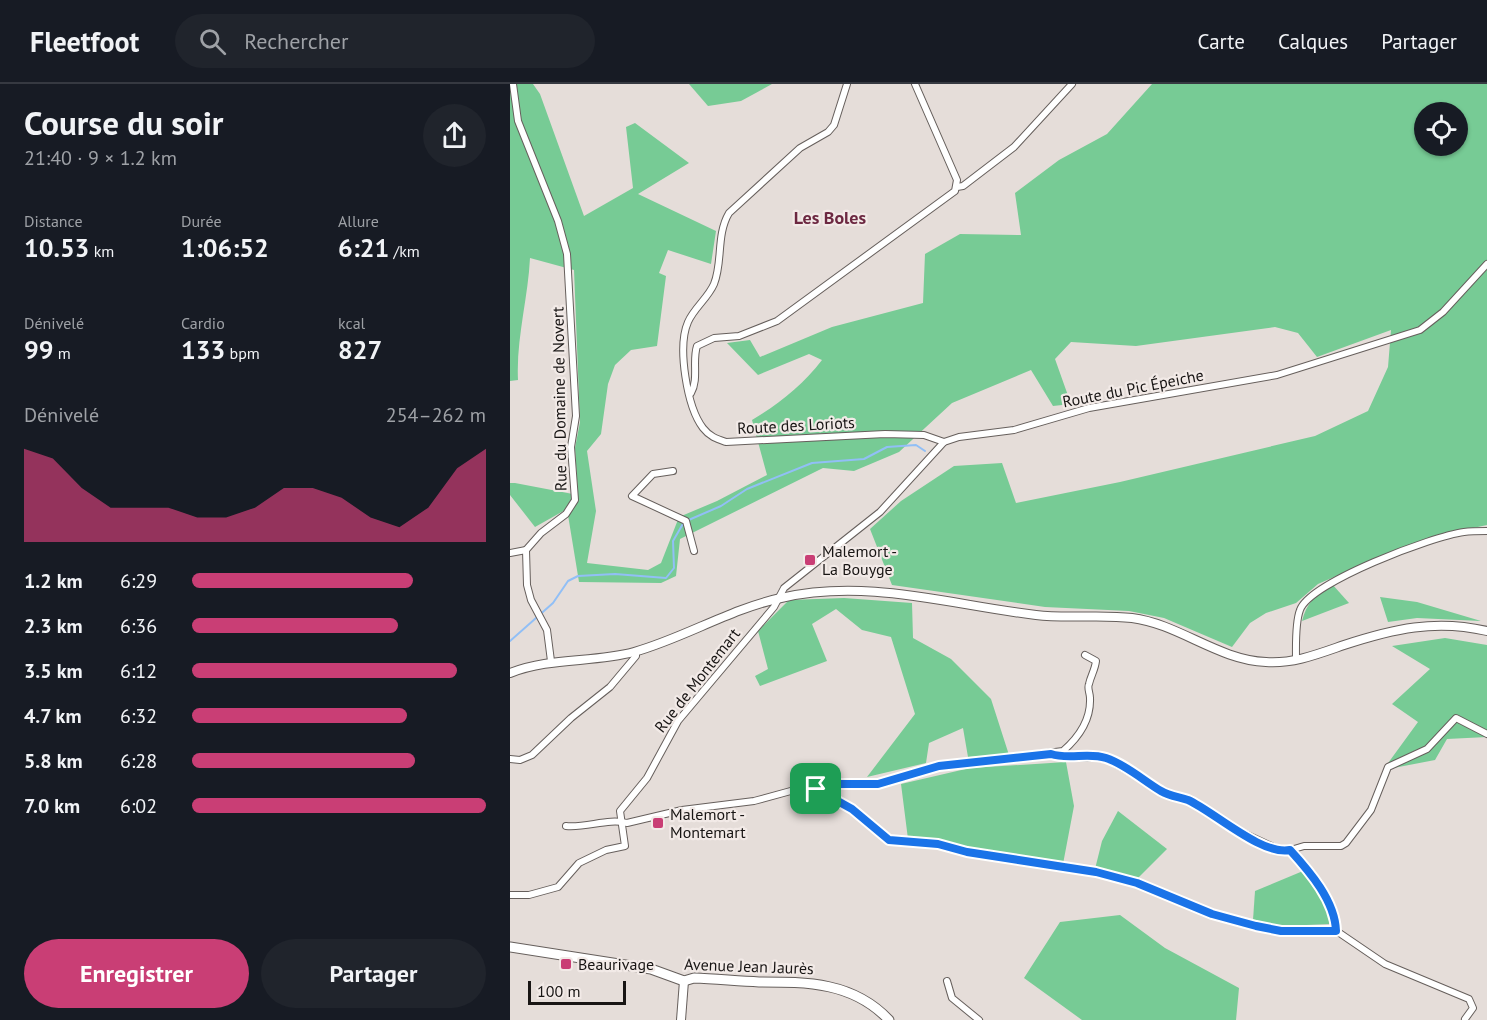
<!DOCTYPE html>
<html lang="fr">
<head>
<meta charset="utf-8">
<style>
  body { margin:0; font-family:"PT Sans",sans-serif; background:#20242c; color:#f1f3f6; height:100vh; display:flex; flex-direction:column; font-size:22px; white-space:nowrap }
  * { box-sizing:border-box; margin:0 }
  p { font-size:20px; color:#9ea1a6 }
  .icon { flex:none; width:33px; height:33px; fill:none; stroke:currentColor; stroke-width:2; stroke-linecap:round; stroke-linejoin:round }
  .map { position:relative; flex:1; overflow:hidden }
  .details { display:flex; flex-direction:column; background:#171b24; width:510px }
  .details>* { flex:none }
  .tools { position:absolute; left:904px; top:18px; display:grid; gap:12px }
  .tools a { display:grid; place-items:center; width:54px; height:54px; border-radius:50%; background:#171b24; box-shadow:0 2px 4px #0004; font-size:30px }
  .scale { position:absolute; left:18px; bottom:15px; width:98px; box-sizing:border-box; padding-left:6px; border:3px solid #181514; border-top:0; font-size:16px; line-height:21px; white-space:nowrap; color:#181514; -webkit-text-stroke:4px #f2eae7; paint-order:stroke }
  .pin { position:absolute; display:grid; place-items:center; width:51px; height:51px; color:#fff; margin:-26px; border-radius:12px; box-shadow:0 3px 9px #0006 }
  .round { display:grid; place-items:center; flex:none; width:63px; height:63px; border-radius:32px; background:#20242c }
  .overview { display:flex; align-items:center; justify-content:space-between; height:102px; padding:0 24px }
  h1 { font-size:33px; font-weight:800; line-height:45px }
  .metrics { display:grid; grid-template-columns:repeat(3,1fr); gap:9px; height:102px; padding:6px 24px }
  .metrics div { display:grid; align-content:center }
  .metrics b { font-size:26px; font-weight:800 }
  .metrics small { font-size:16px; font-weight:400 }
  .metrics p { font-size:16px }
  .chart { height:168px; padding:12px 24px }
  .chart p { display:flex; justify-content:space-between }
  .chart svg { width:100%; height:108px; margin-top:6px; fill:#c93e75; opacity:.7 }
  .primary-button { display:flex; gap:12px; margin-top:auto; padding:12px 24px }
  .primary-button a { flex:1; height:69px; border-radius:36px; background:#c93e75; color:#fff; font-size:24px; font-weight:800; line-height:69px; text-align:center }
  .primary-button a+a { background:#20242c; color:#f1f3f6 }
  ul { padding:0 24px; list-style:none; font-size:20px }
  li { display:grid; grid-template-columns:96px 72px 1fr; align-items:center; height:45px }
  li i { height:15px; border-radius:8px; background:#c93e75 }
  header { display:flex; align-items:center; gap:36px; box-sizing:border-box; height:84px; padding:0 30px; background:#171b24; border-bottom:2px solid #363941 }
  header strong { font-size:28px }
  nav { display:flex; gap:33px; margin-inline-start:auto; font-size:21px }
  .search { width:420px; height:54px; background:#20242c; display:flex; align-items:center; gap:15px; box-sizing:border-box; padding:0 21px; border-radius:33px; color:#9ea1a6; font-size:22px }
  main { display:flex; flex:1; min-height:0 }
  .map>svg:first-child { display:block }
  .green { fill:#77cb95; fill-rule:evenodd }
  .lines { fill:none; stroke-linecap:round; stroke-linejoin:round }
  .stream { stroke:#91bff6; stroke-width:2 }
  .street-casing { stroke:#665f5c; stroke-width:8 }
  .secondary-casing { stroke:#665f5c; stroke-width:10 }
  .primary-casing { stroke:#665f5c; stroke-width:11 }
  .street { stroke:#fff; stroke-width:6 }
  .secondary { stroke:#fff; stroke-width:8 }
  .primary { stroke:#fff; stroke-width:9 }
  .route-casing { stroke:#fff; stroke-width:12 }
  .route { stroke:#1a73e8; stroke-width:8 }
  .poi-dot { fill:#c93e75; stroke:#f2eae7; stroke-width:2 }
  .labels { text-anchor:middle; stroke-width:4.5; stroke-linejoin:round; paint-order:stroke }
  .street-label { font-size:16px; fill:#181514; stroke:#f2eae7 }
  .poi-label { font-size:16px; fill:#181514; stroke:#f2eae7; text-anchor:start }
  .neighbourhood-label { font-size:18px; font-weight:bold; fill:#6c2841; stroke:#f2eae7 }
</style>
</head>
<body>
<header>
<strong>Fleetfoot</strong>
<div class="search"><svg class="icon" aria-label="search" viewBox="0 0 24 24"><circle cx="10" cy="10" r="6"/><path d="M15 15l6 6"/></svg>Rechercher</div>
<nav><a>Carte</a><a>Calques</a><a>Partager</a></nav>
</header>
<main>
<section class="details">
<div class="overview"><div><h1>Course du soir</h1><p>21:40 · 9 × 1.2 km</p></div><a class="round"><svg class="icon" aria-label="share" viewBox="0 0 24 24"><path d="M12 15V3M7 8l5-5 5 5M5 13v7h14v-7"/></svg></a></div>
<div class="metrics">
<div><p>Distance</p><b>10.53<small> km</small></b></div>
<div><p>Durée</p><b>1:06:52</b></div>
<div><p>Allure</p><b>6:21<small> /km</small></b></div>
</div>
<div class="metrics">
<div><p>Dénivelé</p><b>99<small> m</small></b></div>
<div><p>Cardio</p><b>133<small> bpm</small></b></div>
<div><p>kcal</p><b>827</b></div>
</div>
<div class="chart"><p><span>Dénivelé</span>254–262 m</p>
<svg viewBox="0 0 160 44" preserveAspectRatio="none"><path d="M0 44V6L10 10L20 22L30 30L40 30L50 30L60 34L70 34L80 30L90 22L100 22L110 26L120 34L130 38L140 30L150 14L160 6V44z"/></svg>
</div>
<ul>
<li><b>1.2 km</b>6:29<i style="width:75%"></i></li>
<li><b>2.3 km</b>6:36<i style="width:70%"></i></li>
<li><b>3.5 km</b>6:12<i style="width:90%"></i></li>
<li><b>4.7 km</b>6:32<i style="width:73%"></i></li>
<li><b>5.8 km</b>6:28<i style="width:76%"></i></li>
<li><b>7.0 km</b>6:02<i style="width:100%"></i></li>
</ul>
<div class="primary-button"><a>Enregistrer</a><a>Partager</a></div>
</section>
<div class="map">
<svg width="977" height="936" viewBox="0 0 977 936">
  <rect width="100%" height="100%" fill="#e5ddd9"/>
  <g class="green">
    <path d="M 0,0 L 23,0 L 30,10 L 74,132 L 123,104 L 116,43 L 125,39 L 179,79 L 128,110 L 206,147 L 201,180 L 158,166 L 149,189 L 156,192 L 147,262 L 121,266 L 105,281 L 98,300 L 91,350 L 77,367 L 86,427 L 77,479 L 138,486 L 151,479 L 169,433 L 207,417 L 257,391 L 242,336 C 269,320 293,301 312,276 L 299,270 L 248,291 L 217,259 L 240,256 L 250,273 L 322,243 L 413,219 L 415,170 L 450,150 L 511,151 L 505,109 L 549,76 L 597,50 L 642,0 L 977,0 L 977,441 L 940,449 L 888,465 L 808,500 L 786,519 L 756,529 L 740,539 L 722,563 L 654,534 L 619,527 L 535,523 L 382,501 L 360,445 L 391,417 L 444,382 L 492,379 L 506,419 L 610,398 L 805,352 L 858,327 L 878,283 L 881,246 L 807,273 L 788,249 L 765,243 L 626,262 L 561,258 L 545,275 L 561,320 L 543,322 L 521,286 L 442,319 L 389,368 L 344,387 L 313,384 L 170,455 L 166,492 L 151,499 L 69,498 L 57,425 L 25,443 L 0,411 L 0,399 L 5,399 L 68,411 L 65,364 L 70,338 L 64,186 L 20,174 C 18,215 6,255 8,296 L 0,297 ZM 915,28 L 948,28 L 948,62 L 915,62 Z"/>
    <path d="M 179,0 L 262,0 L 231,17 L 198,22 Z"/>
    <path d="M 822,500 L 839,519 L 792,537 C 796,520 806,509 822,500 Z"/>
    <path d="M 870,513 L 907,518 L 971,537 L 907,534 L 878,538 Z"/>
    <path d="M 334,514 L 402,519 L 403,554 L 441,575 L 481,615 L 499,671 L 458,673 L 453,644 L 419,659 L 416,679 L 357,693 L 405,630 L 381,553 L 352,546 L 326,525 L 302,540 L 317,577 L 250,602 L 245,592 L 258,585 L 248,547 L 279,516 Z"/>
    <path d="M 935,554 L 977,561 L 977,653 L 937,655 L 925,676 L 873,686 L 908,638 L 882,620 L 920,585 L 882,562 Z"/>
    <path d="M 556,678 L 564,722 L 553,780 L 429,758 L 398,755 L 391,700 L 460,684 Z"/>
    <path d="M 608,727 L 657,765 L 627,795 L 585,785 L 592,757 Z"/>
    <path d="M 793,787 L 821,831 L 821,840 L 772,842 L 743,836 L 745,807 Z"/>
    <path d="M 610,831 L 655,864 L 729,904 L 726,936 L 572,936 L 514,894 L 550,838 Z"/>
  </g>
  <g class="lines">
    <path class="stream" d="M 0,557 L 43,519 L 58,497 L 68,492 L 105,490 L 156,494 L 164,484 L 163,457 L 174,438 L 211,422 L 237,405 L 302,379 L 354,375 L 377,363 L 406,361 L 415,367"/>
    <defs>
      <g id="street">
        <path d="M 3,0 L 8,37 L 48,137 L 57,170 L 66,332 L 61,363 L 65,416 L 56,430 L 31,449 L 16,466 L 17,501 L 21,516 L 37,546 L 41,577"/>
        <path d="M 337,0 L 324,41 L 318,48 L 290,64 L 219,129 C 206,151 213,178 204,200 C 198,214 184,224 178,238 C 167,263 177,323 193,344 C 200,353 207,355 216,358 L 375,350 L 414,351 L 434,358"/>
        <path d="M 447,103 L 453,102 L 504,63 L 562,0"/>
        <path d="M 181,309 C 189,295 182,277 187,262 L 204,254 L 229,252 L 267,237 L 445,107 L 447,96 L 405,0"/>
        <path d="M 163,387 L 143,390 L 122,412 L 176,437 L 184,467"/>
        <path d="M 0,469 L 16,466"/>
        <path d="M 786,576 C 786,562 785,539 790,526 C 800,498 923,452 954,448 C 961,447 969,447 977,447"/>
        <path d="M 541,670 L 553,674 L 596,674 L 655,709 L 679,717 L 720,743 L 774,768 L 794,762 L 831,762 L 836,759 L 861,726 L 878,683 L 917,665 L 946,634 L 977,650"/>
        <path d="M 0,675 L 10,676 L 22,671 L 61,634 L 100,603 L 126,572 L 126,567"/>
        <path d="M 306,705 L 324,700 L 368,700 L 429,682 L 553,667 C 569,653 581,636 580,614 C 580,609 577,604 579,600 C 581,591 585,586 586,577 L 575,571"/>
        <path d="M 56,742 C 77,744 98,734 117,739 L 172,726 L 244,717 L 288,705 L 306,705 L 342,725 L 379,756 L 428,760 L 457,768 L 586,788 L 627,799 L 702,830 L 746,842 L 771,847 L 828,848 L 875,880 L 959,915 L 963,924 L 955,935"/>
        <path d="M 780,767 C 800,788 825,817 826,847"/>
        <path d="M 0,811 L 19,811 L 48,803 L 69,779 L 96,766 L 115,762 L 110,727 L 137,694 L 168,637 L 264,523 L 274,504 L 370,428 L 434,358 L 449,353 L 504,346 L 579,324 L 767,291 L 910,246 L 933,228 L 977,180"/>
        <path d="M 437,897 L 442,914 L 469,936"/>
      </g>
      <g id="secondary">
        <path d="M 0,589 C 40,573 83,579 124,568 C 174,554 220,525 271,514 C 357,494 441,521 526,531 C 558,535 590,530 622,534 C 669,540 708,576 756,578 C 783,580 808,570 834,561 C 883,545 925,535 977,547"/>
        <path d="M 171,936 L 174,897"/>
      </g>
      <path id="primary" d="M 0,863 L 141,885 L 174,897 L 184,894 C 206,895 228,897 249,898 C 298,898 343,898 379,936"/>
    </defs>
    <use href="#street" class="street-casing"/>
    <use href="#secondary" class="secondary-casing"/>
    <use href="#primary" class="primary-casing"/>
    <use href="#street" class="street"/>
    <use href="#secondary" class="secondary"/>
    <use href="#primary" class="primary"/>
  </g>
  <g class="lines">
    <defs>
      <path id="route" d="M 541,670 C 559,676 578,668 596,674 C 615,680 634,697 651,707 C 659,712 669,713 678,716 C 703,727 752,772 780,766 C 800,788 825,817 826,847 L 771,847 L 746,842 L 702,830 L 627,799 L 586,788 L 457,768 L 428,760 L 379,756 L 342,725 L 306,705 L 324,700 L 368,700 L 429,682 Z"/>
    </defs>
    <use href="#route" class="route-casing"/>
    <use href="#route" class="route"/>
  </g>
  <g class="poi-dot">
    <rect x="294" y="470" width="12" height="12" rx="3"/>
    <rect x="142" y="733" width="12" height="12" rx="3"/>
    <rect x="50" y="874" width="12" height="12" rx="3"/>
  </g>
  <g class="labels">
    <g class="street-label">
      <text transform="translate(623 304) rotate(-11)" y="6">Route du Pic Épeiche</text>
      <text transform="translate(49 315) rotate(-91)" y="6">Rue du Domaine de Novert</text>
      <text transform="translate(286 341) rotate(-3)" y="6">Route des Loriots</text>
      <text transform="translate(187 596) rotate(-52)" y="6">Rue de Montemart</text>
      <text transform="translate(239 882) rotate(2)" y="6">Avenue Jean Jaurès</text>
    </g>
    <g class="poi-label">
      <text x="312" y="473">Malemort -<tspan x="312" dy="18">La Bouyge</tspan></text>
      <text x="160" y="736">Malemort -<tspan x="160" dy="18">Montemart</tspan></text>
      <text x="68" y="886">Beaurivage</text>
    </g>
    <g class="neighbourhood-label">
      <text x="320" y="140">Les Boles</text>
    </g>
  </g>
</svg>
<div class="tools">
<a><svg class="icon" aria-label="locate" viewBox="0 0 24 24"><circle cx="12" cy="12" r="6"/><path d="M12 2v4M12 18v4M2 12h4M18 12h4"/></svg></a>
</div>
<div class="scale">100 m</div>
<div class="pin" style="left:306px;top:705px;background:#1e9e55"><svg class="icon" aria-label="arrive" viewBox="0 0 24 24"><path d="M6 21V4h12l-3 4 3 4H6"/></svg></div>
</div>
</main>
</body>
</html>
